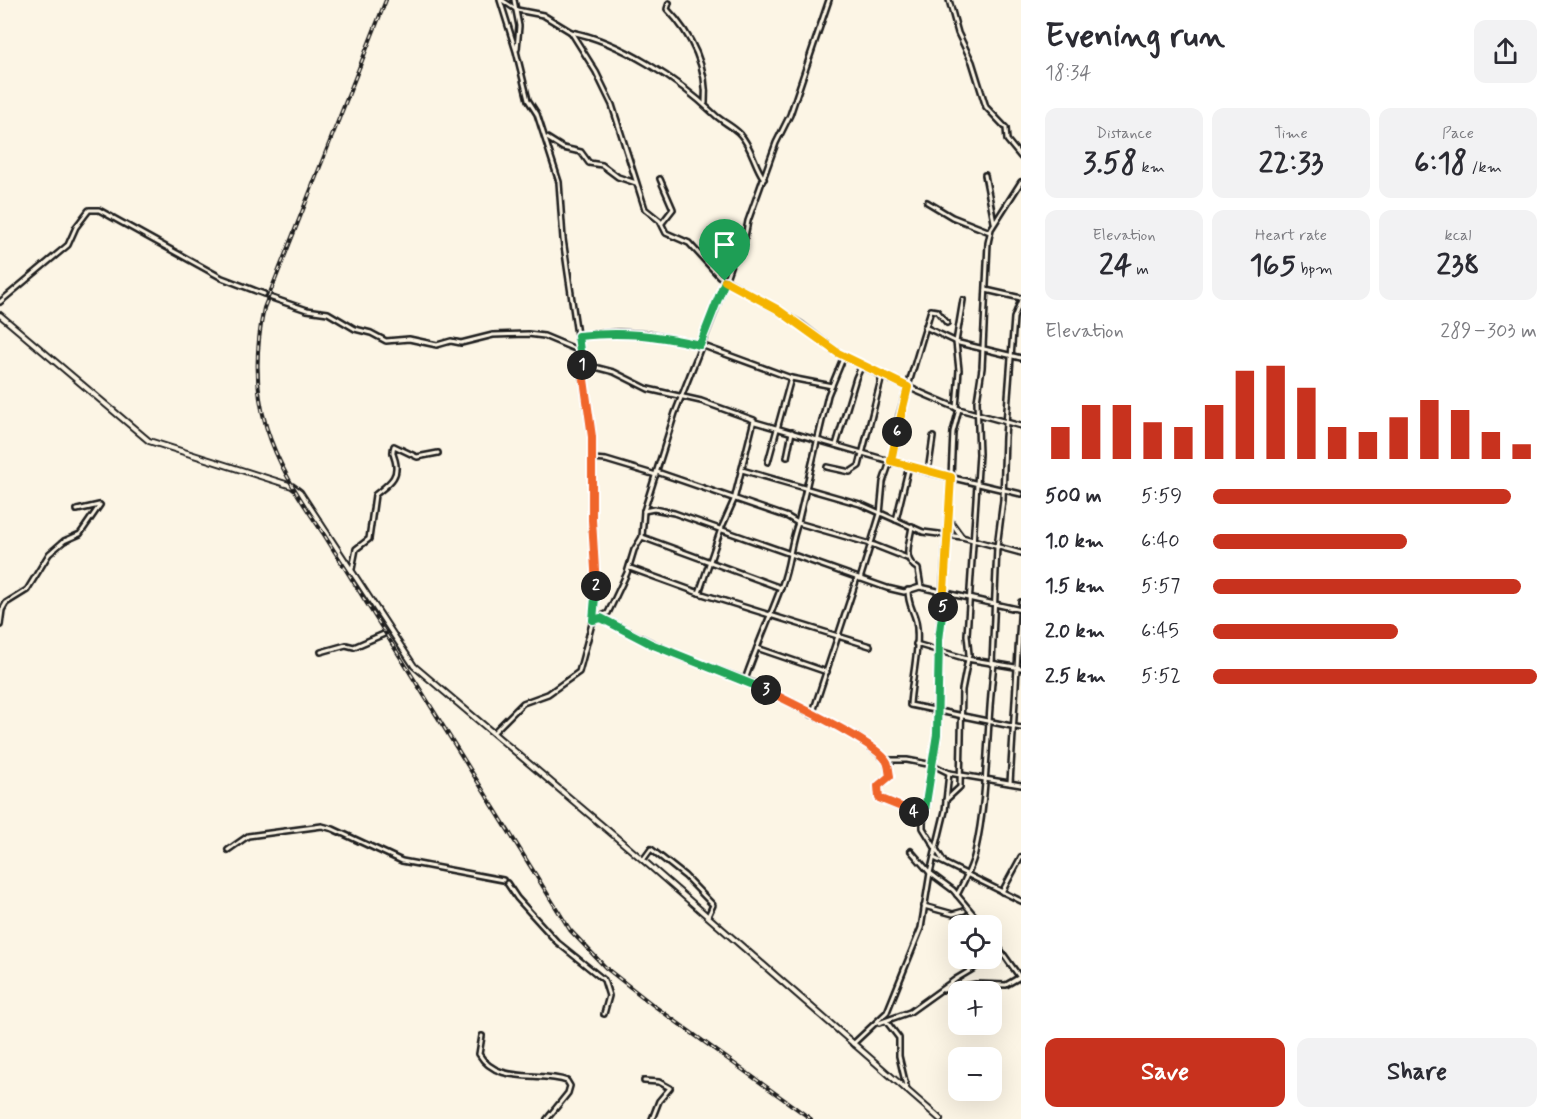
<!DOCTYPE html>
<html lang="en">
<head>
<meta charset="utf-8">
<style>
  body { margin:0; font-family:Mynerve,sans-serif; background:#f2f2f3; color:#2b2b33; height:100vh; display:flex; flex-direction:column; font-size:22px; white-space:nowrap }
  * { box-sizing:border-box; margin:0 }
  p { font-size:20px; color:#7c7c81 }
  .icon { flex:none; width:33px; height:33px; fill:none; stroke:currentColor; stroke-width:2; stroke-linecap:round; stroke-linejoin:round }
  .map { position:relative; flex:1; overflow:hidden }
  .panel { display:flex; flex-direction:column; background:#fff; width:540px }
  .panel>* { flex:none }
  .controls { position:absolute; left:948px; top:915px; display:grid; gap:12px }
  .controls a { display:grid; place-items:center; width:54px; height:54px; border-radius:12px; background:#fff; box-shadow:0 6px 24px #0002; font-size:30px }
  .pin { position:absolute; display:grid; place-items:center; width:51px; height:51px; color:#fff; margin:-62px -26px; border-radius:50% 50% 50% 0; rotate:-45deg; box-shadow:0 0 6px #0007 }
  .pin .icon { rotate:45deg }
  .km { position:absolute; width:30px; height:30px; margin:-15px; border-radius:50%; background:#222; color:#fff; font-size:16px; line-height:30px; text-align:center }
  .round { display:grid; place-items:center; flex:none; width:63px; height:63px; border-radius:12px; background:#f2f2f3 }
  .summary { display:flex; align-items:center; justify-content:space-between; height:102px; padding:0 24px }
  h1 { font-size:33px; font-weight:800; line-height:45px }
  .metrics { display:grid; grid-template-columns:repeat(3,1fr); gap:9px; height:102px; padding:6px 24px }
  .metrics div { display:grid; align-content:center; border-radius:12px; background:#f2f2f3; text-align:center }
  .metrics b { font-size:30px; font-weight:800 }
  .metrics small { font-size:16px; font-weight:400 }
  .metrics p { font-size:16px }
  .chart { height:168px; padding:12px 24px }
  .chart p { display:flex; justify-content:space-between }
  .chart svg { width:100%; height:108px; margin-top:6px; stroke:#c8321e; stroke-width:6 }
  .action { display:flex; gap:12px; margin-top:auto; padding:12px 24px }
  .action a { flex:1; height:69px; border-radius:12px; background:#c8321e; color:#fff; font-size:24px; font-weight:800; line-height:69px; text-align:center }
  .action a+a { background:#f2f2f3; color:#2b2b33 }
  ul { padding:0 24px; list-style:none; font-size:20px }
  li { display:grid; grid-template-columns:96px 72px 1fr; align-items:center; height:45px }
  li i { height:15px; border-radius:8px; background:#c8321e }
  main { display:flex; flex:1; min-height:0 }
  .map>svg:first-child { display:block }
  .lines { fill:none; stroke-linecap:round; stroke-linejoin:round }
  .minor-casing { stroke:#1c1c1c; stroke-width:8 }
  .tertiary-casing { stroke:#1c1c1c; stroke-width:8 }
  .minor { stroke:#fcf5e5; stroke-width:3 }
  .tertiary { stroke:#fcf5e5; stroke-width:4 }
  .rail-casing { stroke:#1c1c1c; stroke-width:4 }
  .rail { stroke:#fcf5e5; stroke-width:1.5; stroke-dasharray:4.5; stroke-linecap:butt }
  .split-1-casing { stroke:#fff; stroke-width:12 }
  .split-2-casing { stroke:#fff; stroke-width:12 }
  .split-3-casing { stroke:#fff; stroke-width:12 }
  .split-4-casing { stroke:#fff; stroke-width:12 }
  .split-5-casing { stroke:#fff; stroke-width:12 }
  .split-6-casing { stroke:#fff; stroke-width:12 }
  .split-7-casing { stroke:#fff; stroke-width:12 }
  .split-1 { stroke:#22a559; stroke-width:8 }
  .split-2 { stroke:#f0652b; stroke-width:8 }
  .split-3 { stroke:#22a559; stroke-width:8 }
  .split-4 { stroke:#f0652b; stroke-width:8 }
  .split-5 { stroke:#22a559; stroke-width:8 }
  .split-6 { stroke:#f5b400; stroke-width:8 }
  .split-7 { stroke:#f5b400; stroke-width:8 }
</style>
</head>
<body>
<main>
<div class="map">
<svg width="1021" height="1119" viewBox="0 0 1021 1119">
  <rect width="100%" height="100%" fill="#fcf5e5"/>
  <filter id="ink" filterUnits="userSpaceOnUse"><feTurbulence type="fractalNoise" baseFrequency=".0167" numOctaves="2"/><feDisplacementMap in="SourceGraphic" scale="12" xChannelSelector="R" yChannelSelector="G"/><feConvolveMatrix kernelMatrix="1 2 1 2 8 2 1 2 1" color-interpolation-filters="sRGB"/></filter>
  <g filter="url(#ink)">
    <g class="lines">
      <defs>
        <g id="minor">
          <path d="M 502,0 L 517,10 L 543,15 L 571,32 L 596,72 L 612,105 L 645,209 L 660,221 L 666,233 L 689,243 L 719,276 L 801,324 L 838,353 L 882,376 L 959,409 L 1021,426"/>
          <path d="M 514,0 L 519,26 L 517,49"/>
          <path d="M 949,0 L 958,33 L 972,62 L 986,107 L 1006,128 L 1007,140 L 1021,157"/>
          <path d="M 669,3 L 667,9 C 692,35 708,69 705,103"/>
          <path d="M 571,32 C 619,41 679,80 714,114 C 722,122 733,126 740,134 C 752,147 754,165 764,179"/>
          <path d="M 547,138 L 563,148 L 581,152 L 589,163 L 602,165 L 618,177 L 636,183"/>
          <path d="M 985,175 L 994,222"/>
          <path d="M 660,179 L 673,209 L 662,223"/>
          <path d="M 927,202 L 952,217 L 990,232"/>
          <path d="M 986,290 L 1021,298"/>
          <path d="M 269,297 L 307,310 L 328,313 L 355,329 L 371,333 L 386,341 L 409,339 L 437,345 L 451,341 L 461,343 L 493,335 L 528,334 L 544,336 L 580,351"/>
          <path d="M 0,302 L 68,245 L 76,227 L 89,210 L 99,210 L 222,278 L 264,294"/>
          <path d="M 925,327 L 959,343 L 1021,358"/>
          <path d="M 579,336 L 618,332 L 648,334 L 701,345 L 791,378 L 832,386"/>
          <path d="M 844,356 L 828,395 L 798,523 L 874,545 L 907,558"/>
          <path d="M 581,358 L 591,366 L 614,372 L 648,389 L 701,401 L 754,420 L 734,500 L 721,529 L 699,593"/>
          <path d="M 956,408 L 959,370 L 956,342 L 963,300"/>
          <path d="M 755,422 L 928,472 L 1021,494"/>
          <path d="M 836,445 L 856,378 L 862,365"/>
          <path d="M 787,457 L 792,432"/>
          <path d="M 593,459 L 606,460 L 656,475"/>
          <path d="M 768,462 L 791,378"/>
          <path d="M 827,467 L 850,472 L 859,466 L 882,376"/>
          <path d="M 742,470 L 860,504 L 923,532 L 962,537"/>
          <path d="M 657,472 L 788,517 L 798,523 C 790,544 790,564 782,585 C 770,617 756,648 745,680"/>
          <path d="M 928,472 L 933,437"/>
          <path d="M 951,477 L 953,432 L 959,409"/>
          <path d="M 77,510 L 99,505"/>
          <path d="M 644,511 L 654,509 L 674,513 L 887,588 L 904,592 L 920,587 L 1021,610"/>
          <path d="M 948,518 L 962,537 L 1021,553"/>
          <path d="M 896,520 L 909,466"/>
          <path d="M 912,526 C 910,543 901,559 918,569 L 921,587"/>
          <path d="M 642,537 L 781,588"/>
          <path d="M 630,568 L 699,593 L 870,646"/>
          <path d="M 352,569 L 356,549 L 369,539 L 375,495 C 388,484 400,478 395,460 C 393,454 392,452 394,446 L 417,457 L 438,453"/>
          <path d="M 860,579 L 880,514 L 883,482 L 895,447 L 899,416 L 931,310 L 937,311 L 947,323"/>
          <path d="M 908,590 C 908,605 913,609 916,621 C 921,644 911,682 910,705 L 1021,728"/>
          <path d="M 601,618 L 679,656 L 753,683 L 859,738 L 886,760 L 907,760 L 933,765 L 949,773 L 1021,785"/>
          <path d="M 593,620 L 608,613 L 627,573 L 634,550 L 642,537 L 644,511 L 675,413 L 715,311 L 733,258 L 744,242 L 748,221 L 776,143 L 790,115 L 829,0"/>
          <path d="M 0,625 L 2,610 L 6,603 L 27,590 L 49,554 L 64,541 L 80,534 L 100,505"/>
          <path d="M 916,644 L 967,659 L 1021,668"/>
          <path d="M 757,648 L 827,672"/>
          <path d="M 321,652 L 346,645 L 354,647 L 384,634"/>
          <path d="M 992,664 L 997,547 L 1003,500 L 1005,437 L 1014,318 L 1021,300"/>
          <path d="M 812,715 L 857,578"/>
          <path d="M 494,732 L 523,703 L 548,694 L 579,672 L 593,620 L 596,589 L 592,520 L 592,437 L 563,239 L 559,182 L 537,114 L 528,100 L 516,51 L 500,0"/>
          <path d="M 886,760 L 890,776 L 878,786 L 879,798 L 924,817"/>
          <path d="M 1010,783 L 1021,602"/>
          <path d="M 946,800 L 960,787 L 962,690 L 969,654 L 967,635 L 979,454 L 977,401 L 982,368 L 988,243 L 991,229 L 1021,182"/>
          <path d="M 228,850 L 248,836 L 322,826 L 333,829 L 402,861 L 503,880"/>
          <path d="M 911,851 L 930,873 L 953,890 L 983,926"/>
          <path d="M 934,858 L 1021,901"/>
          <path d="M 643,860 L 651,849 L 685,876 L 713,905 L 708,916"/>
          <path d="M 944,862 L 923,828 L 923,823 L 937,734 L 939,640 L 951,478"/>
          <path d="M 507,883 L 517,898 L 557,942 L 604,980 L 609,996 L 604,1014"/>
          <path d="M 1002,892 L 1021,857"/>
          <path d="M 957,895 C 964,882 972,867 975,853 C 989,791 986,727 994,664"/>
          <path d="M 924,906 L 953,914 L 964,911"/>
          <path d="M 992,938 L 1021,979"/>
          <path d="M 992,958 L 1000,951"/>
          <path d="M 943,990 L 976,984 L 1006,985 L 1020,977"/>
          <path d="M 886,1021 L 899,1038 L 899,1056 L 907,1090"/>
          <path d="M 879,1023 L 910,1012 L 956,979 L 991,958"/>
          <path d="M 482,1036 L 479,1054 C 497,1085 539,1071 567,1081 L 570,1086 L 568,1093 L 547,1119"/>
          <path d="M 853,1044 L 887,1012 L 921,928 L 930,873 L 945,811 L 949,773"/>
          <path d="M 644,1081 L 659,1082 L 670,1088 L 659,1101 L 652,1119"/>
        </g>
        <path id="tertiary" d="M 0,315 L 149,441 L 292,486 L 300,492 L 414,666 L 643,860 L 940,1119"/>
      </defs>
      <use href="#minor" class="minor-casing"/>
      <use href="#tertiary" class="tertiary-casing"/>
      <use href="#minor" class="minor"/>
      <use href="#tertiary" class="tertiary"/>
      <defs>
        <path id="rail" d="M 386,0 L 264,308 C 244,402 271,458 323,533 L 570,930 L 606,968 L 653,1005 L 811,1119"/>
      </defs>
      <use href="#rail" class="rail-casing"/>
      <use href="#rail" class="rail"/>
    </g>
  </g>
  <g class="lines" filter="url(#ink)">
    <defs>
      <path id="split-1" d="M 582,365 L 578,336 C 624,331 656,335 700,345 L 725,281"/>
      <path id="split-2" d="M 582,365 L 592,437 L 592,520 L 596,586"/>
      <path id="split-3" d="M 596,586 L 593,620 L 601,618 L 651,644 L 766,690"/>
      <path id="split-4" d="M 766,690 C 789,702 878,743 887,762 C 889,766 889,772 890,776 L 878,786 L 879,798 L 914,812"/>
      <path id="split-5" d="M 914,812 L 924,816 L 937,734 L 939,640 L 943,607"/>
      <path id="split-6" d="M 897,432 L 891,461 L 951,477 L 943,607"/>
      <path id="split-7" d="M 725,281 L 777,309 L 838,353 L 908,387 L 897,432"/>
    </defs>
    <use href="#split-1" class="split-1-casing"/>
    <use href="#split-2" class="split-2-casing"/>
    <use href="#split-3" class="split-3-casing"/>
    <use href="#split-4" class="split-4-casing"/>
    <use href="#split-5" class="split-5-casing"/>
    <use href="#split-6" class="split-6-casing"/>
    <use href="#split-7" class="split-7-casing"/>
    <use href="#split-1" class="split-1"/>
    <use href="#split-2" class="split-2"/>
    <use href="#split-3" class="split-3"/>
    <use href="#split-4" class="split-4"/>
    <use href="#split-5" class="split-5"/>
    <use href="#split-6" class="split-6"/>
    <use href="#split-7" class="split-7"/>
  </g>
</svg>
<div class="controls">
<a><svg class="icon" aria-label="locate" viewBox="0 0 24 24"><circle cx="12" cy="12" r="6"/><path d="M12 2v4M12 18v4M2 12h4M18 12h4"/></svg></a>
<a>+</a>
<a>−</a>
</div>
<div class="pin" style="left:725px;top:281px;background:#1e9e55"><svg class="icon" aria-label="arrive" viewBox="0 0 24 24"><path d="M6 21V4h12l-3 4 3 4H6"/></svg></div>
<b class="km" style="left:582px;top:365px">1</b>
<b class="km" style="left:596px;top:586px">2</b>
<b class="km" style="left:766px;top:690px">3</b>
<b class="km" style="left:914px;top:812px">4</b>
<b class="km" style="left:943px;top:607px">5</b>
<b class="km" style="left:897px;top:432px">6</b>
</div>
<section class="panel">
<div class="summary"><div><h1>Evening run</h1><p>18:34</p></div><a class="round"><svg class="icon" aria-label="share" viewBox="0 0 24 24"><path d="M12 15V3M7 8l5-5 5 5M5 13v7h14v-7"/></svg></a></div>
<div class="metrics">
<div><p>Distance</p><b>3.58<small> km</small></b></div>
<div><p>Time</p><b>22:33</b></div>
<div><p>Pace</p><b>6:18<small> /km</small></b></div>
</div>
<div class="metrics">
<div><p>Elevation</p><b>24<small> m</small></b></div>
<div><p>Heart rate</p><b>165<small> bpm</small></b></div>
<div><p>kcal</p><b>238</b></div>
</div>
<div class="chart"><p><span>Elevation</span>289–303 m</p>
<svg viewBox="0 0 160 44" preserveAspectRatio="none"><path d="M5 44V31M15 44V22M25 44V22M35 44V29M45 44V31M55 44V22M65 44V8M75 44V6M85 44V15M95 44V31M105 44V33M115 44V27M125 44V20M135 44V24M145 44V33M155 44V38"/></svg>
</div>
<ul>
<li><b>500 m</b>5:59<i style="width:92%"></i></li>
<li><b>1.0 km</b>6:40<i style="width:60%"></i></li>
<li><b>1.5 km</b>5:57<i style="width:95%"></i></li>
<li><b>2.0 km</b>6:45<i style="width:57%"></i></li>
<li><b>2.5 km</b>5:52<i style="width:100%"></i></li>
</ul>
<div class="action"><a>Save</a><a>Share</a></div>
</section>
</main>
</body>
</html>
